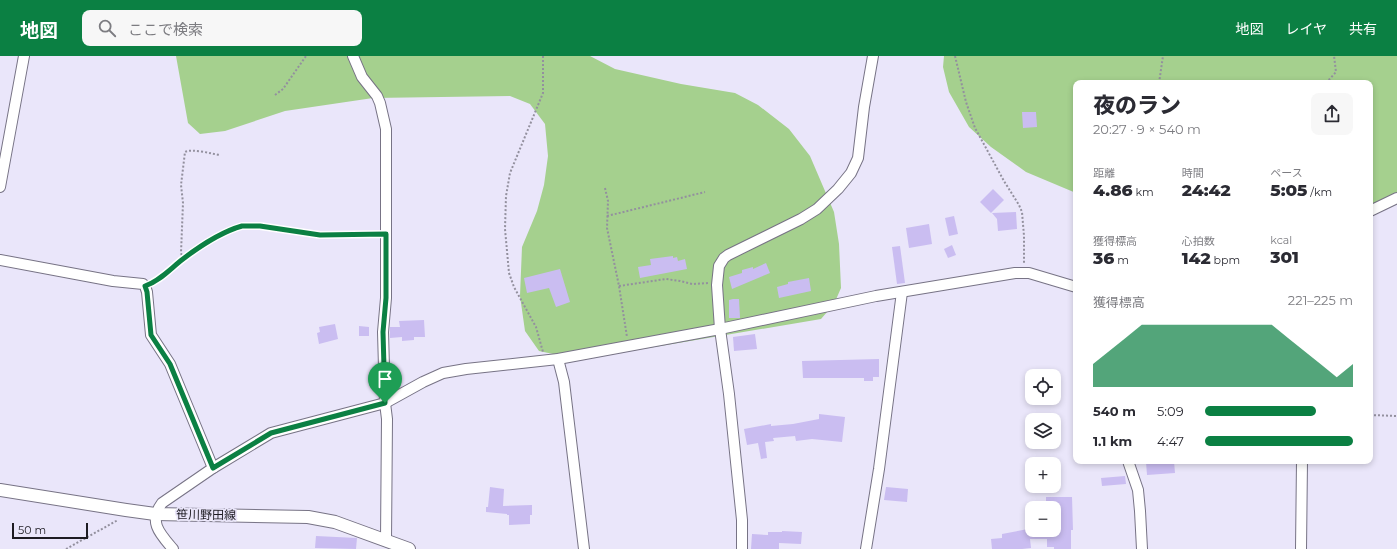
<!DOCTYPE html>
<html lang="ja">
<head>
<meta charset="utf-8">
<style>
  body { margin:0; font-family:Montserrat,"Noto Sans JP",sans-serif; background:#f7f7f7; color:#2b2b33; height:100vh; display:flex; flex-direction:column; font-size:15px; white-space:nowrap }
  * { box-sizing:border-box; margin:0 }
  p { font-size:13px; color:#7c7c81 }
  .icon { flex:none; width:22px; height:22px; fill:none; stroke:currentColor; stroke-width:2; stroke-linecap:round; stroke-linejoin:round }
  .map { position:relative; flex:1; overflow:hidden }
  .drawer { position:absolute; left:1073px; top:24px; width:300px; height:384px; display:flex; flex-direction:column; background:#fff; border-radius:8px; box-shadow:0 2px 6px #0003 }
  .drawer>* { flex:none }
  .buttons { position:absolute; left:1025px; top:313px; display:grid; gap:8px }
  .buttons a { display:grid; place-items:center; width:36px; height:36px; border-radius:8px; background:#fff; box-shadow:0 2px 6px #0003; font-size:20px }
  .scale { position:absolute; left:12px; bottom:10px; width:76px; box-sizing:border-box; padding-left:4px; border:2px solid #1d1b22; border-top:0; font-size:11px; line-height:14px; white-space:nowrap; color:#1d1b22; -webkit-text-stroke:3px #eae6fa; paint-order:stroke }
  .pin { position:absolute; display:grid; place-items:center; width:34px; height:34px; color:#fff; margin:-41px -17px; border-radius:50% 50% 50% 0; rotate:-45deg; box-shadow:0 0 4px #0007 }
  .pin .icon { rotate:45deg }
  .round { display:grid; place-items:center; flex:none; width:42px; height:42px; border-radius:8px; background:#f7f7f7 }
  .head { display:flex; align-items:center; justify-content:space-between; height:68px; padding:0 20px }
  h1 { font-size:22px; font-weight:800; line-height:30px }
  .stats { display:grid; grid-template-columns:repeat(3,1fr); gap:6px; height:68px; padding:4px 20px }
  .stats div { display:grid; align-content:center }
  .stats b { font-size:17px; font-weight:800 }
  .stats small { font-size:11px; font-weight:400 }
  .stats p { font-size:11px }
  .chart { height:112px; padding:8px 20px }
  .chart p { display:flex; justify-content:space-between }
  .chart svg { width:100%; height:72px; margin-top:4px; fill:#0b8043; opacity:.7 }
  ul { padding:0 20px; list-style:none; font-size:13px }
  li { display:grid; grid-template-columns:64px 48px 1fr; align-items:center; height:30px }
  li i { height:10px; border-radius:5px; background:#0b8043 }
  header { display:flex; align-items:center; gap:24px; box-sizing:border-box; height:56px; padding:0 20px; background:#0b8043; color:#fff }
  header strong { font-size:19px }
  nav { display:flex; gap:22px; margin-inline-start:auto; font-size:14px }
  .search { width:280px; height:36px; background:#f7f7f7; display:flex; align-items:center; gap:10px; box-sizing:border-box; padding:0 14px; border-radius:8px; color:#7c7c81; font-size:15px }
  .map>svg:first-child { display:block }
  .green { fill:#a5d08e }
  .building { fill:#cabdf1 }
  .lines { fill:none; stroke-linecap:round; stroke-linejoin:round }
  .minor-casing { stroke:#777385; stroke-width:12 }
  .tertiary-casing { stroke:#777385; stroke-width:14 }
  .path { stroke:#93909e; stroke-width:2; stroke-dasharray:2 2; stroke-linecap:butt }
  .minor { stroke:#fff; stroke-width:10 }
  .tertiary { stroke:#fff; stroke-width:12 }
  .route-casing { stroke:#fff; stroke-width:8 }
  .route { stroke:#0b8043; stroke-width:5 }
  .labels { text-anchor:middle; stroke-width:3.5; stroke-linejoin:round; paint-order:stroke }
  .street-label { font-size:12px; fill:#1d1b22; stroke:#eae6fa }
</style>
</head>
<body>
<header>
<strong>地図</strong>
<div class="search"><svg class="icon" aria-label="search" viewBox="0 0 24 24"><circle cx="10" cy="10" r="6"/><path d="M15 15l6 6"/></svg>ここで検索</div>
<nav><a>地図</a><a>レイヤ</a><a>共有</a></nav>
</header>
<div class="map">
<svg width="1397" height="493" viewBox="0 0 1397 493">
  <rect width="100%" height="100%" fill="#eae6fa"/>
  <g class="green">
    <path d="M 176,0 L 590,0 L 615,13 L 681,28 L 735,37 L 758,49 L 789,73 L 810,100 L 834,156 L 839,188 L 841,232 L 834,248 L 821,263 L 613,298 L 567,301 L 539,295 L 525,275 L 520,240 L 522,191 L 537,155 L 544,129 L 548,100 L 545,68 L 530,48 L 510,40 L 373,42 L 285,55 L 225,75 L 200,78 L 188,67 Z"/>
    <path d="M 944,0 L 1397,0 L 1397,148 L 1370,155 L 1370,27 L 1076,27 L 1076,137 L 1026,116 L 991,91 L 969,71 L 949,36 L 943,11 Z"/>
  </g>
  <g class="building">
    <path d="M 1022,56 L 1036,56 L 1037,71 L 1023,72 Z"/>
    <path d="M 993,133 L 1004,144 L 991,157 L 980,146 Z"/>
    <path d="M 1016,156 L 1017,173 L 998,175 L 997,163 L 992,157 Z"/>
    <path d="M 954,160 L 958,178 L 949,180 L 945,162 Z"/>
    <path d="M 929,168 L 932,188 L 909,192 L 906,172 Z"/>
    <path d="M 952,189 L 956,199 L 948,202 L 944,193 Z"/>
    <path d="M 900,190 L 905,227 L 897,228 L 892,191 Z"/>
    <path d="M 673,200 L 673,202 L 677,201 L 678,205 L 685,203 L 687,213 L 640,222 L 638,211 L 651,209 L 650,203 Z"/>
    <path d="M 766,207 L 770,217 L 732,233 L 729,221 L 742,217 L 742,214 L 753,211 L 753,213 Z"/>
    <path d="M 560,213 L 570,246 L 556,251 L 549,232 L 527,237 L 524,222 Z"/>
    <path d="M 809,222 L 811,235 L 779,242 L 777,231 L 788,228 L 788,226 Z"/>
    <path d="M 733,243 L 739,243 L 740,262 L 729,262 L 729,244 Z"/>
    <path d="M 424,264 L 425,281 L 414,281 L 414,284 L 402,285 L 402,281 L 390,282 L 390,271 L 400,271 L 399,265 Z"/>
    <path d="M 335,268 L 338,283 L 319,288 L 317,277 L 320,276 L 319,271 Z"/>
    <path d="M 359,270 L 369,271 L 369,280 L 359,280 Z"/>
    <path d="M 755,278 L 757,293 L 734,295 L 733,281 Z"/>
    <path d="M 879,303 L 879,321 L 873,321 L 873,325 L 864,325 L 864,322 L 803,322 L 802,305 Z"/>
    <path d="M 819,358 L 845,361 L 842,386 L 812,383 L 796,385 L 795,380 L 773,382 L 774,385 L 765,386 L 767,402 L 761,403 L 758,387 L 747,389 L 744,373 L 771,368 L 771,370 L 793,368 L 819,363 Z"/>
    <path d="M 1161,405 L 1174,405 L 1175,417 L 1147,419 L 1146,406 Z"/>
    <path d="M 1125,420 L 1126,428 L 1102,430 L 1101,422 Z"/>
    <path d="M 490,431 L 504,433 L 503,450 L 532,449 L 532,459 L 530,459 L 530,468 L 509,469 L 509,459 L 507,459 L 507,458 L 486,456 L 486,451 L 488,451 Z"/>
    <path d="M 886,431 L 908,433 L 907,446 L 884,444 Z"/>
    <path d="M 1046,441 L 1072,441 L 1073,474 L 1071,474 L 1071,493 L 1054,493 L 1054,491 L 1047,491 L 1047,483 L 1030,483 L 1031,492 L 1022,493 L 992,493 L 991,483 L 1002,482 L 1002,478 L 1028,473 L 1054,474 L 1054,452 L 1046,452 Z"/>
    <path d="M 782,475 L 802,476 L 801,488 L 779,487 L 779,493 L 751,493 L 752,478 L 768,479 L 768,476 L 782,476 Z"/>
    <path d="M 316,480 L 357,482 L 356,493 L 315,492 Z"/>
  </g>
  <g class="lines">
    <defs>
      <g id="minor">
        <path d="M 353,0 L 362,21 L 377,40 L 380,47 L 386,73 L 386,242 L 383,276 L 385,347 L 387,363 L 386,484"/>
        <path d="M 0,131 L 24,0"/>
        <path d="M 1370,155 L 1397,142"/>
        <path d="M 0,204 L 113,225 L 143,228 L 145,230 L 147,236 L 151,279 L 170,308 L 213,412"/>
        <path d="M 558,303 L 564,326 L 584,493"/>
        <path d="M 1128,405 L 1138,434 L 1140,455 L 1142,493"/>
        <path d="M 173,493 C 160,478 148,466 162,447 L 213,412 L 271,377 L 385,347 L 423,326 L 443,317 L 466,313 L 558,303 L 720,273 L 876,240 L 1015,217 L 1029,217 L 1076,231"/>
        <path d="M 742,493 L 742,464 L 729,338 L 720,273 L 717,229 L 719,210 L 724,202 L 728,199 L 801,163 L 817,153 L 838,133 L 851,117 L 858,102 L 864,51 L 873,0"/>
        <path d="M 866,493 L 879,413 L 902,236"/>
        <path d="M 1301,493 L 1302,405"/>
      </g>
      <path id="tertiary" d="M 0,434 L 126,454 L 155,458 L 308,461 L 335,466 L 409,493"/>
    </defs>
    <use href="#minor" class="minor-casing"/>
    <use href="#tertiary" class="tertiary-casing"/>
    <g class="path">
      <path d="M 543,0 L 543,37 L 510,117 L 506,140 L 505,173 L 509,217 L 514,231 L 536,271 L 543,296"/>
      <path d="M 955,0 L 966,46 L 975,72 L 1004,125 L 1019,149 L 1022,156 L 1024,180 L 1024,207"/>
      <path d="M 1159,27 L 1163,0"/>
      <path d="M 1326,27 L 1336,16 L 1334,0"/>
      <path d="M 275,39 L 283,33 L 306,0"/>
      <path d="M 605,132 L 608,145 L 607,172 L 619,230 L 627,281"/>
      <path d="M 607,160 L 705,136"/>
      <path d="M 183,203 L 181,197 L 183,147 L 181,129 L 185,96 C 192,92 212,98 220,99"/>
      <path d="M 153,226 L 190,197 L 227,176 L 242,170 L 260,170 L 320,179 L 377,178"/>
      <path d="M 619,230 L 666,223 L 680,225 L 692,228 L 708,227"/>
      <path d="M 1370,359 L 1397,360"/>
      <path d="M 66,493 L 118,464"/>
    </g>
    <use href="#minor" class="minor"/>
    <use href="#tertiary" class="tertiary"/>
  </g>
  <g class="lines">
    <defs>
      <path id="route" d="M 242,170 L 260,170 L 320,179 L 386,178 L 386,242 L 383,276 L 385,347 L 271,377 L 213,412 L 170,308 L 151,279 L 147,236 L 145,230 C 160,225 171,212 183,203 C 200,190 221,176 242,170 Z"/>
    </defs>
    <use href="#route" class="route-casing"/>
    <use href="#route" class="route"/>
  </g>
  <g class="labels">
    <g class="street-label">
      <text transform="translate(206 459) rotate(1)" y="4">笹川野田線</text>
    </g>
  </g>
</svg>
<div class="buttons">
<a><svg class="icon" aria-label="locate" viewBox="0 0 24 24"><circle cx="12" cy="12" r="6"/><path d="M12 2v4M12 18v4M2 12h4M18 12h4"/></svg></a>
<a><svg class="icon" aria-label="layers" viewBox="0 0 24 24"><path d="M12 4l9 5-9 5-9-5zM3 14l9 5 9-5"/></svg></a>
<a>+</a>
<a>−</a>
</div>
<div class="scale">50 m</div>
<div class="pin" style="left:385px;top:347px;background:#1e9e55"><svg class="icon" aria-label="arrive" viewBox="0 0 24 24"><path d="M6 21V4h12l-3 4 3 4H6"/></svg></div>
<section class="drawer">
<div class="head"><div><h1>夜のラン</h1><p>20:27 · 9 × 540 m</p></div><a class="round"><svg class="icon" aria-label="share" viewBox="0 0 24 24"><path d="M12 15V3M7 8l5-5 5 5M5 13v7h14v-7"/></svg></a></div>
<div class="stats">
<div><p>距離</p><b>4.86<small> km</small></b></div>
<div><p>時間</p><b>24:42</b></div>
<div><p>ペース</p><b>5:05<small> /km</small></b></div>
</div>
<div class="stats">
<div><p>獲得標高</p><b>36<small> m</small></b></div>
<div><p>心拍数</p><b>142<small> bpm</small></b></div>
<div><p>kcal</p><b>301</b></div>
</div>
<div class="chart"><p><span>獲得標高</span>221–225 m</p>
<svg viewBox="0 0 160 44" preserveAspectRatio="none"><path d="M0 44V30L10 22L20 14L30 6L40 6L50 6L60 6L70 6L80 6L90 6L100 6L110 6L120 14L130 22L140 30L150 38L160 30V44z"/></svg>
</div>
<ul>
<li><b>540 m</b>5:09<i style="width:75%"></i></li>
<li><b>1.1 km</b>4:47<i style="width:100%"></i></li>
</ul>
</section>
</div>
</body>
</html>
